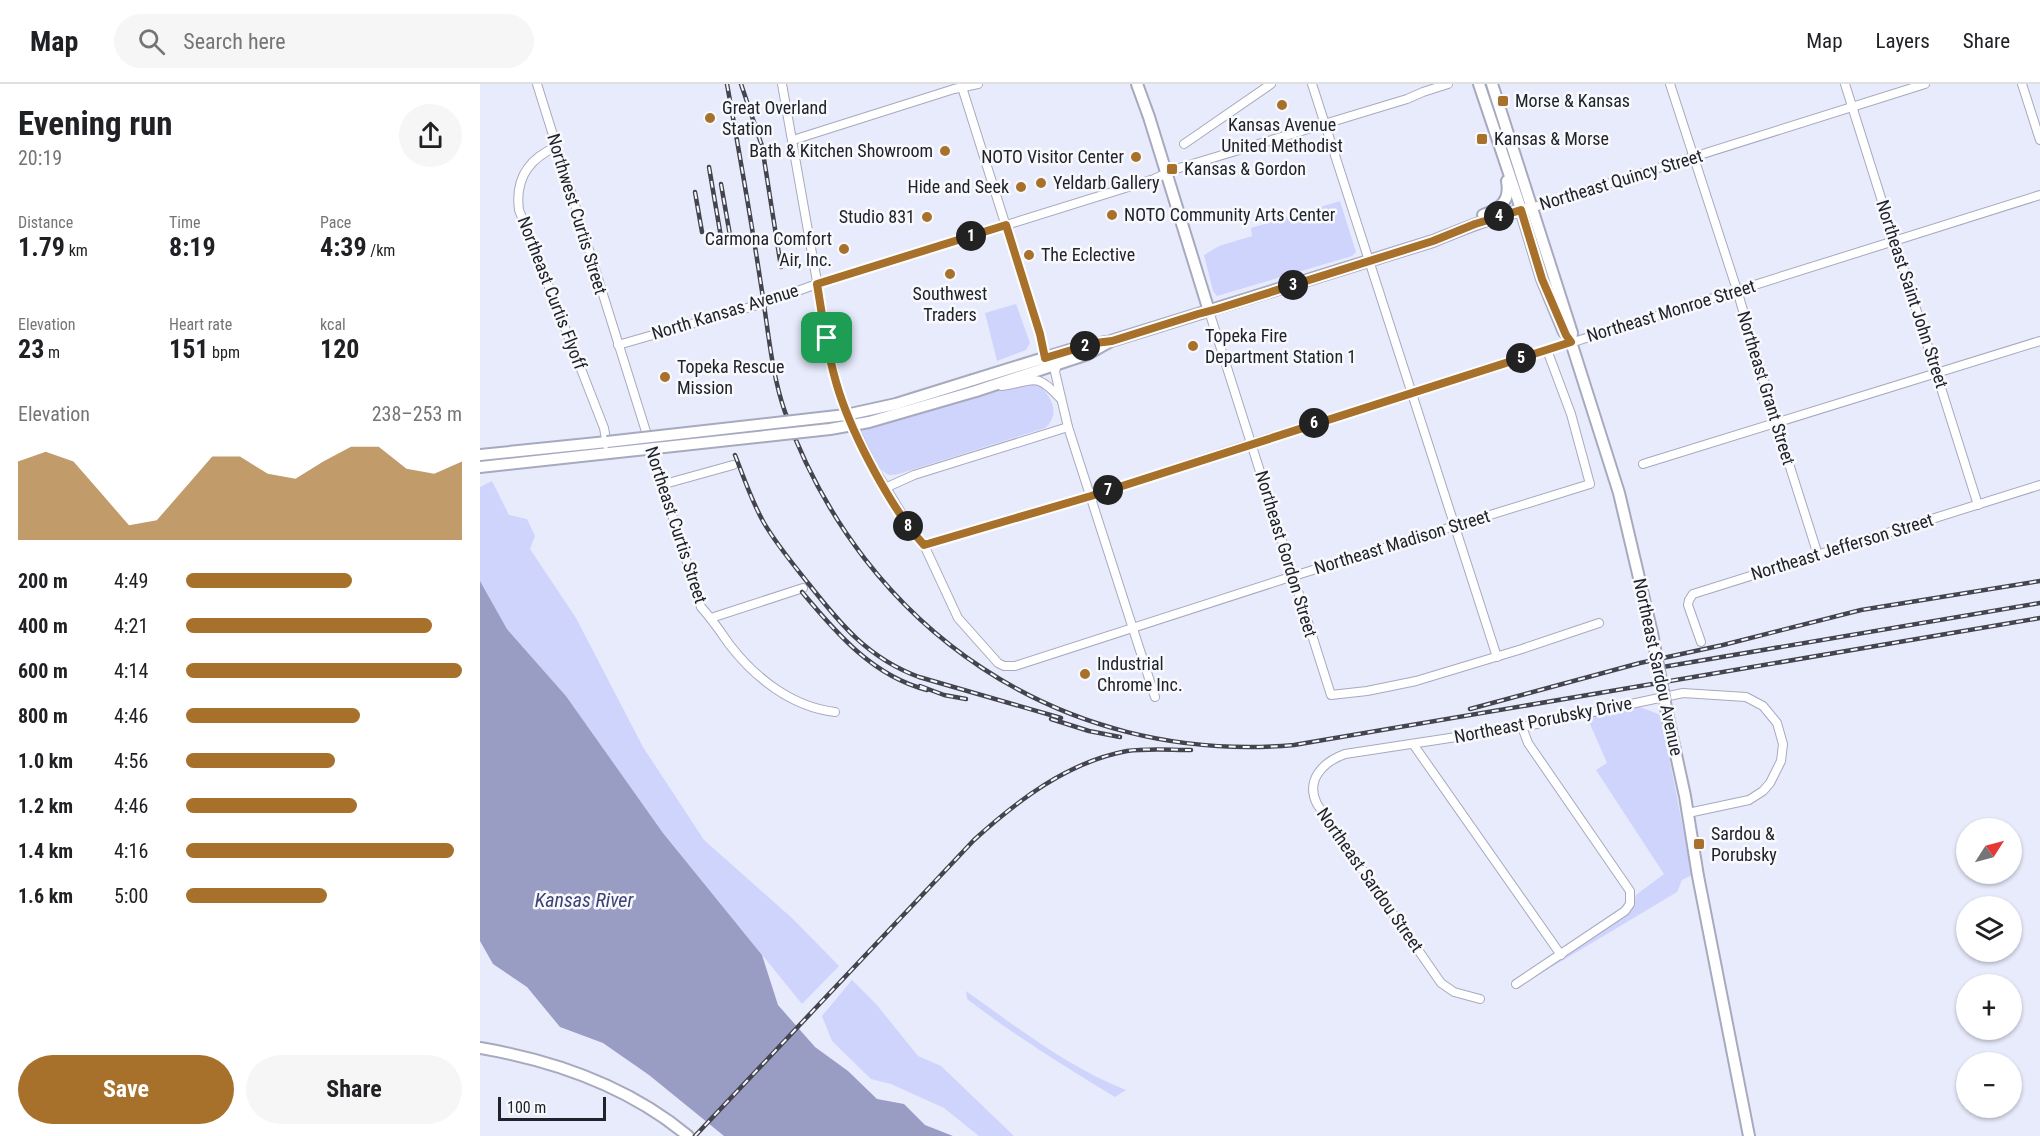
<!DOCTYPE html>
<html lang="en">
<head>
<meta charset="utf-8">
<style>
  body { margin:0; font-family:"Roboto Condensed",sans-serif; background:#f6f6f6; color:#202124; height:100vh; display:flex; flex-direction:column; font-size:22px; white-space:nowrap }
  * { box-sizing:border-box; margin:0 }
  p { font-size:20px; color:#757577 }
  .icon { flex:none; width:33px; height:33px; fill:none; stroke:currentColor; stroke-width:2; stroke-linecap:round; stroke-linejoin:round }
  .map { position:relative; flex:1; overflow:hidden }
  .details { display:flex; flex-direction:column; background:#fff; width:480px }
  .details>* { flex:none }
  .needle { width:39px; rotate:54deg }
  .controls { position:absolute; left:1476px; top:734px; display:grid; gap:12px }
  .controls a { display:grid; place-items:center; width:66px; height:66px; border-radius:50%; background:#fff; box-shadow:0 2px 4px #0004; font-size:30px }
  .scale { position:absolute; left:18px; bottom:15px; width:108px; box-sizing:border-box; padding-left:6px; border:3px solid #21222a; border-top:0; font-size:16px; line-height:21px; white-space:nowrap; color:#21222a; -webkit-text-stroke:4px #f8f9fd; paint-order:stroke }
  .pin { position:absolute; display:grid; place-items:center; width:51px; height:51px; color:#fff; margin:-26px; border-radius:12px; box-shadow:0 3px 9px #0006 }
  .km { position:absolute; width:30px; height:30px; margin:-15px; border-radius:50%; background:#222; color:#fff; font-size:16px; line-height:30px; text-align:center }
  .round { display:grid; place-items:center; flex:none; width:63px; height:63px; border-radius:32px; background:#f6f6f6 }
  .head { display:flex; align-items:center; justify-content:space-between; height:102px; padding:0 18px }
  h1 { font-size:33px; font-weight:700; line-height:45px }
  .figures { display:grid; grid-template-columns:repeat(3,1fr); gap:9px; height:102px; padding:6px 18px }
  .figures div { display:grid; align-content:center }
  .figures b { font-size:26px; font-weight:700 }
  .figures small { font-size:16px; font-weight:400 }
  .figures p { font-size:16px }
  .chart { height:168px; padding:12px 18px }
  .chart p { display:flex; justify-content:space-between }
  .chart svg { width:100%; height:108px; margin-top:6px; fill:#a7712b; opacity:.7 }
  .primary-button { display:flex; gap:12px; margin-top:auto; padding:12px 18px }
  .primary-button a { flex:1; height:69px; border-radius:36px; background:#a7712b; color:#fff; font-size:24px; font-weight:700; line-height:69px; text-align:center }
  .primary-button a+a { background:#f6f6f6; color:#202124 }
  ul { padding:0 18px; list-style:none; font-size:20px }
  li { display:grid; grid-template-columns:96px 72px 1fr; align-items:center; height:45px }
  li i { height:15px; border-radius:8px; background:#a7712b }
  header { display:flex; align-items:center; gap:36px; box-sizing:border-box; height:84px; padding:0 30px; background:#fff; border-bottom:2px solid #e0e0e0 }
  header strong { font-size:28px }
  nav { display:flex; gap:33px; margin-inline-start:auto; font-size:21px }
  .search { width:420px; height:54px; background:#f6f6f6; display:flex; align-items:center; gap:15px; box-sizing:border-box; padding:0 21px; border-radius:33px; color:#757577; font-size:22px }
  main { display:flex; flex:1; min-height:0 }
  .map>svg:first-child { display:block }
  .green { fill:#cfd4fc }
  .water { fill:#999dc4 }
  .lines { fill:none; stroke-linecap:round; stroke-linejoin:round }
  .street-casing { stroke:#a7a9be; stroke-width:10 }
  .secondary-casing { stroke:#a7a9be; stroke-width:14 }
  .street { stroke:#fff; stroke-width:8 }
  .secondary { stroke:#fff; stroke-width:10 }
  .rail-casing { stroke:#43444e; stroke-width:4.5 }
  .rail { stroke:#f8f9fd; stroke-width:2; stroke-dasharray:7; stroke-linecap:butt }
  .secondary-bridge-casing { stroke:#a7a9be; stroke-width:14; stroke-linecap:butt }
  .secondary-bridge { stroke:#fff; stroke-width:10 }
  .route-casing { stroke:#fff; stroke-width:12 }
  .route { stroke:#a7712b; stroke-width:8 }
  .poi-dot { fill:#a7712b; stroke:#f8f9fd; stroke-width:2 }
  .labels { text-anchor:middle; stroke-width:5; stroke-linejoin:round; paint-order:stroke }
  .poi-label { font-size:18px; fill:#21222a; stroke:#f8f9fd; text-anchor:start }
  .street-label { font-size:18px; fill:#21222a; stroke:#f8f9fd }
  .water-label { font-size:20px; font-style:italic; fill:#3f4175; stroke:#f8f9fd }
</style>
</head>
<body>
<header>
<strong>Map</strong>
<div class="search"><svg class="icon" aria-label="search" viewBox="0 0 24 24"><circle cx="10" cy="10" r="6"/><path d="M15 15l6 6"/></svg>Search here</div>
<nav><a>Map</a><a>Layers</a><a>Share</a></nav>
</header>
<main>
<section class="details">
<div class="head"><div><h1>Evening run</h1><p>20:19</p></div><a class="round"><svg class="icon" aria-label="share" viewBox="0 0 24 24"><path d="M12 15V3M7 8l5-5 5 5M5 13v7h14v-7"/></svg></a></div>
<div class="figures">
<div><p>Distance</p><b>1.79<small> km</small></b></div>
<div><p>Time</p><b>8:19</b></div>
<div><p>Pace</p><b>4:39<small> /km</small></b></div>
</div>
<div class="figures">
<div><p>Elevation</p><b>23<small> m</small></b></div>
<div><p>Heart rate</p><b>151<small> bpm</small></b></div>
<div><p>kcal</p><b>120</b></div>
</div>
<div class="chart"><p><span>Elevation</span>238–253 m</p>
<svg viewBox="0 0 160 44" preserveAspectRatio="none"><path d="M0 44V12L10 8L20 12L30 25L40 38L50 36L60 23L70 10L80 10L90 17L100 19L110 12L120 6L130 6L140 15L150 17L160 12V44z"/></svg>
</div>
<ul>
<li><b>200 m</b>4:49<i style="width:60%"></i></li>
<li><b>400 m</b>4:21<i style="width:89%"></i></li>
<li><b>600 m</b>4:14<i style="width:100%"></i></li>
<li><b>800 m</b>4:46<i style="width:63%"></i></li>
<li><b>1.0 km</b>4:56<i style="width:54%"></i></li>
<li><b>1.2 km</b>4:46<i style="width:62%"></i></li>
<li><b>1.4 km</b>4:16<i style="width:97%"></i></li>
<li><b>1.6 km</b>5:00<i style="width:51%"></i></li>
</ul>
<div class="primary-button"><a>Save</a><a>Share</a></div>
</section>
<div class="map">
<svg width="1560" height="1052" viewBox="0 0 1560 1052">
  <rect width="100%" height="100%" fill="#e8ebfc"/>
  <g class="green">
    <path d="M 860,117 L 876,168 L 872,172 L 737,212 L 733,207 L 724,171 L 739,162 L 772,152 L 771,144 Z"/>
    <path d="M 536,220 L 550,259 L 546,266 L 517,277 L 505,229 Z"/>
    <path d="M 555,299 C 571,309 582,330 565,344 L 425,388 C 421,389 416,391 411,391 C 397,390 385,356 379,344 L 516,307 Z"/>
    <path d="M 12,397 L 29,431 L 47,435 L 55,452 L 50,465 L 96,534 L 163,663 L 224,756 L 313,835 L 359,882 L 322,920 L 183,749 L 86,612 L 27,545 L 0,497 L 0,403 Z"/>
    <path d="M 1157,622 L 1181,631 L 1212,791 L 1202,796 L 1197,808 L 1045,899 L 1148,828 L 1153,821 L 1156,811 L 1184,790 L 1116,686 L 1127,679 L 1107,633 Z"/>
    <path d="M 372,896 L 396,920 L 438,972 L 461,982 L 534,1052 L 499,1052 L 464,1024 L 411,1000 L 391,995 L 352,957 L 342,932 Z"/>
    <path d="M 486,907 C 537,943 587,983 646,1006 L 635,1013 C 584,982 534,951 487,915 Z"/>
  </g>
  <path class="water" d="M 0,497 L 27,545 L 86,612 L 183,749 L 282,871 L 298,921 L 335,963 L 368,987 L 397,1015 L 424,1020 L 445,1041 L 473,1052 L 244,1052 L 169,991 L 123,959 L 80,943 L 47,903 L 13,880 L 0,857 Z"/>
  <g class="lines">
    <defs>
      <g id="street">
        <path d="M 57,0 L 221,523 C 232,535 240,547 249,560 C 275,594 312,623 355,628"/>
        <path d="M 302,0 L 347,254 L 358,307 L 363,321 L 392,381 L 433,448 L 444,461 L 478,534 L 518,579 L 524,582 L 535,582 L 804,495 L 1110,400 L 1091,330 L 1067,266"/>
        <path d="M 481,0 L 560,250 L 565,274"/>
        <path d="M 832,0 L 1017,573"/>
        <path d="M 1190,0 L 1257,206 L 1296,339 L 1338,471"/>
        <path d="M 1365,0 L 1498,421"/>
        <path d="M 1542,0 L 1560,56"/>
        <path d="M 313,56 L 474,5 L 498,0"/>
        <path d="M 704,60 L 791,0"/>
        <path d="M 76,63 C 48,75 35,96 39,126 L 124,344 L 127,361"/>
        <path d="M 1051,124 L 1445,0"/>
        <path d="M 729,227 L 851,611 L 887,607 L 936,597 L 1042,565 L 1119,539"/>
        <path d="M 138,261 L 284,219 L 337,200 L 674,95 L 696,85 L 927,15 L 943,8 L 968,0"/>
        <path d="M 577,280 L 575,288 L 588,343 L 675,613"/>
        <path d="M 522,302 C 554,298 554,286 580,314"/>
        <path d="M 1163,380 L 1560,257"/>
        <path d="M 181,401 L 253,381"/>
        <path d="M 405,404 L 434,391 L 588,343"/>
        <path d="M 444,461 L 611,412 L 754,365 L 1560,111"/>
        <path d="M 231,534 L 323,504"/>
        <path d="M 1221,558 L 1208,521 L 1209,516 L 1213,510 L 1560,401"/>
        <path d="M 933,660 L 1081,871"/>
        <path d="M 1036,900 L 1145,827 L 1150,820 L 1150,807 L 1048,659 L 1042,643"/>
        <path d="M 1000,915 L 974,908 L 961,899 L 837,720 C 825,696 843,678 865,670 L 1042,643 L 1203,609 L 1266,613 L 1283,622 L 1297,639 L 1303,660 L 1301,677 L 1290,699 L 1283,707 L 1269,716 L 1208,729"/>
      </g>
      <g id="secondary">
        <path d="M 657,0 L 669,33 L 729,227"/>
        <path d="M 999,0 L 1039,119 L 1062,195 L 1084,248"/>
        <path d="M 1012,0 L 1092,249 L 1091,258 L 1139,409 L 1172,549"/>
        <path d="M 1003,131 C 1020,125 1031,117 1027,97"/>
        <path d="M 493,296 L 590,266 L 625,258"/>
        <path d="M 496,307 L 608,270 L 631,257 L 953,157 C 985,144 1017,131 1051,124"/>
        <path d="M 0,371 L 127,358"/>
        <path d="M 0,383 L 129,369"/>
        <path d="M 1187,629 L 1205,712 L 1218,792 L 1269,1052"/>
        <path d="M 0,964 C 76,977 148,1002 208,1052"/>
      </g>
    </defs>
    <use href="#street" class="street-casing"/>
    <use href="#secondary" class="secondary-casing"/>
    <use href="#street" class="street"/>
    <use href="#secondary" class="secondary"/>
    <defs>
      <g id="rail">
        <path d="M 247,0 C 259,67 271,134 281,201 C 288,243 291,288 305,328 C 383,546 582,681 814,661 L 1560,534"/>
        <path d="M 261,0 L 282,62 L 301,183"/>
        <path d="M 229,83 L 242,159"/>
        <path d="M 241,100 L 251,157"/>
        <path d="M 215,108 L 222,148"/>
        <path d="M 255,371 C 264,394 272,418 284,439 C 297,461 313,480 328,499 C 361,541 388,574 439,593 L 581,634"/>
        <path d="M 322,508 C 357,550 393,592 447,606"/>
        <path d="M 1177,584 L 1560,519"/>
        <path d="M 440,602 L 464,611 L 486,615"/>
        <path d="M 990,625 L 1160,579 L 1243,561 L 1381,526 L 1560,497"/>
        <path d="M 571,635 L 609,647 L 640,653"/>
        <path d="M 215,1052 L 494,756 C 538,716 588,678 647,667 C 668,664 691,666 711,666"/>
      </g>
    </defs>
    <use href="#rail" class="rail-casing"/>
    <use href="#rail" class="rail"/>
    <defs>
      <g id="secondary-bridge">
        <path d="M 127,358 L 366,331 L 416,320 L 493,296"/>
        <path d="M 129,369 L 350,345 L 389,338 L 496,307"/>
        <path d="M 1172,549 L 1187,629"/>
      </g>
    </defs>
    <use href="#secondary-bridge" class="secondary-bridge-casing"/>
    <use href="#secondary-bridge" class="secondary-bridge"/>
  </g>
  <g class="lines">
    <defs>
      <path id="route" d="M 1041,126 L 1062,195 L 1086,251 L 1091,258 L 611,412 L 444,461 C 412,426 374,354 359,308 C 348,274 343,236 337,200 L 526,141 L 560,250 L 565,274 L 615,259 L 632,257 L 718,230 L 737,225 L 953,157 L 995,140 Z"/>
    </defs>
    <use href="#route" class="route-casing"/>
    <use href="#route" class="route"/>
  </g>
  <g class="poi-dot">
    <rect x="1017" y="11" width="12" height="12" rx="3"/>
    <circle cx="802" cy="21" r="6"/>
    <circle cx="230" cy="34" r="6"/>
    <rect x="996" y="49" width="12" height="12" rx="3"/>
    <circle cx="465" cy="67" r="6"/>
    <circle cx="656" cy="73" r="6"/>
    <rect x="686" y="79" width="12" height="12" rx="3"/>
    <circle cx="561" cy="99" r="6"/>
    <circle cx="541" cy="103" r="6"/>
    <circle cx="632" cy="131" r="6"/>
    <circle cx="447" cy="133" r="6"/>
    <circle cx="364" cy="165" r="6"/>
    <circle cx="549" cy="171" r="6"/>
    <circle cx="470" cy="190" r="6"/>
    <circle cx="713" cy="262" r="6"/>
    <circle cx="185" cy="293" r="6"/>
    <circle cx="605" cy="590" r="6"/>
    <rect x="1213" y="754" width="12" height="12" rx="3"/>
  </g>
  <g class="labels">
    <g class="poi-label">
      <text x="1035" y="23">Morse &amp; Kansas</text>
      <text x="242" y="30">Great Overland<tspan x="242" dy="21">Station</tspan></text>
      <text x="802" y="47" text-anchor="middle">Kansas Avenue<tspan x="802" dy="21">United Methodist</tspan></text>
      <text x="1014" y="61">Kansas &amp; Morse</text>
      <text x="453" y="73" text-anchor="end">Bath &amp; Kitchen Showroom</text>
      <text x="644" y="79" text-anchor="end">NOTO Visitor Center</text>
      <text x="704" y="91">Kansas &amp; Gordon</text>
      <text x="573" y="105">Yeldarb Gallery</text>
      <text x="529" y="109" text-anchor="end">Hide and Seek</text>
      <text x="644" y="137">NOTO Community Arts Center</text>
      <text x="435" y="139" text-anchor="end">Studio 831</text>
      <text x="352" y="161" text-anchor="end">Carmona Comfort<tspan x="352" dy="21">Air, Inc.</tspan></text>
      <text x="561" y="177">The Eclective</text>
      <text x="470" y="216" text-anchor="middle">Southwest<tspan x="470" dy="21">Traders</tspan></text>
      <text x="725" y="258">Topeka Fire<tspan x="725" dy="21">Department Station 1</tspan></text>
      <text x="197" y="289">Topeka Rescue<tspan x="197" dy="21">Mission</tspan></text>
      <text x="617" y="586">Industrial<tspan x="617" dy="21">Chrome Inc.</tspan></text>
      <text x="1231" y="756">Sardou &amp;<tspan x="1231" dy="21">Porubsky</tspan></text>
    </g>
    <g class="street-label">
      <text transform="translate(1141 96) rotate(-17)" y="6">Northeast Quincy Street</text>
      <text transform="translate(97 130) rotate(73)" y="6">Northwest Curtis Street</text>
      <text transform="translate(72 209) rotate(69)" y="6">Northeast Curtis Flyoff</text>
      <text transform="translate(1432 210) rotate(72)" y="6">Northeast Saint John Street</text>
      <text transform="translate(1191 227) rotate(-17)" y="6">Northeast Monroe Street</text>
      <text transform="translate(245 228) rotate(-17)" y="6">North Kansas Avenue</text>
      <text transform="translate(1286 304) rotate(73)" y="6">Northeast Grant Street</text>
      <text transform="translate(196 441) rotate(72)" y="6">Northeast Curtis Street</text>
      <text transform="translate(922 458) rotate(-17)" y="6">Northeast Madison Street</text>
      <text transform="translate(1362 463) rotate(-17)" y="6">Northeast Jefferson Street</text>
      <text transform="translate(806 470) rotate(73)" y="6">Northeast Gordon Street</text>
      <text transform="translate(1178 583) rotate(78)" y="6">Northeast Sardou Avenue</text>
      <text transform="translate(1063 636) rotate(-11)" y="6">Northeast Porubsky Drive</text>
      <text transform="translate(890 796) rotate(55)" y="6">Northeast Sardou Street</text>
    </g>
    <g class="water-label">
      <text x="104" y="823">Kansas River</text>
    </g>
  </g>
</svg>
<div class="controls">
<a><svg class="needle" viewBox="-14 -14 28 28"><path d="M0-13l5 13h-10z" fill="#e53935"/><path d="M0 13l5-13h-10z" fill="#757577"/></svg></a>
<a><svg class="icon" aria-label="layers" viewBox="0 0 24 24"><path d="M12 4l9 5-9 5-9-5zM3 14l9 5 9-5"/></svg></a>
<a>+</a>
<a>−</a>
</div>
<div class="scale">100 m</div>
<div class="pin" style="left:347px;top:254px;background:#1e9e55"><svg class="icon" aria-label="arrive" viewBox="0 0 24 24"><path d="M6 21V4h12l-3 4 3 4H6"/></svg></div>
<b class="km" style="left:491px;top:152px">1</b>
<b class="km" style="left:605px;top:262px">2</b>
<b class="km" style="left:813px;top:201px">3</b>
<b class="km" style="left:1019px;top:132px">4</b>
<b class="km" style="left:1041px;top:274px">5</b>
<b class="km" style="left:834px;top:339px">6</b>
<b class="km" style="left:628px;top:406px">7</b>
<b class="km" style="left:428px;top:442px">8</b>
</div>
</main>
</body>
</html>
